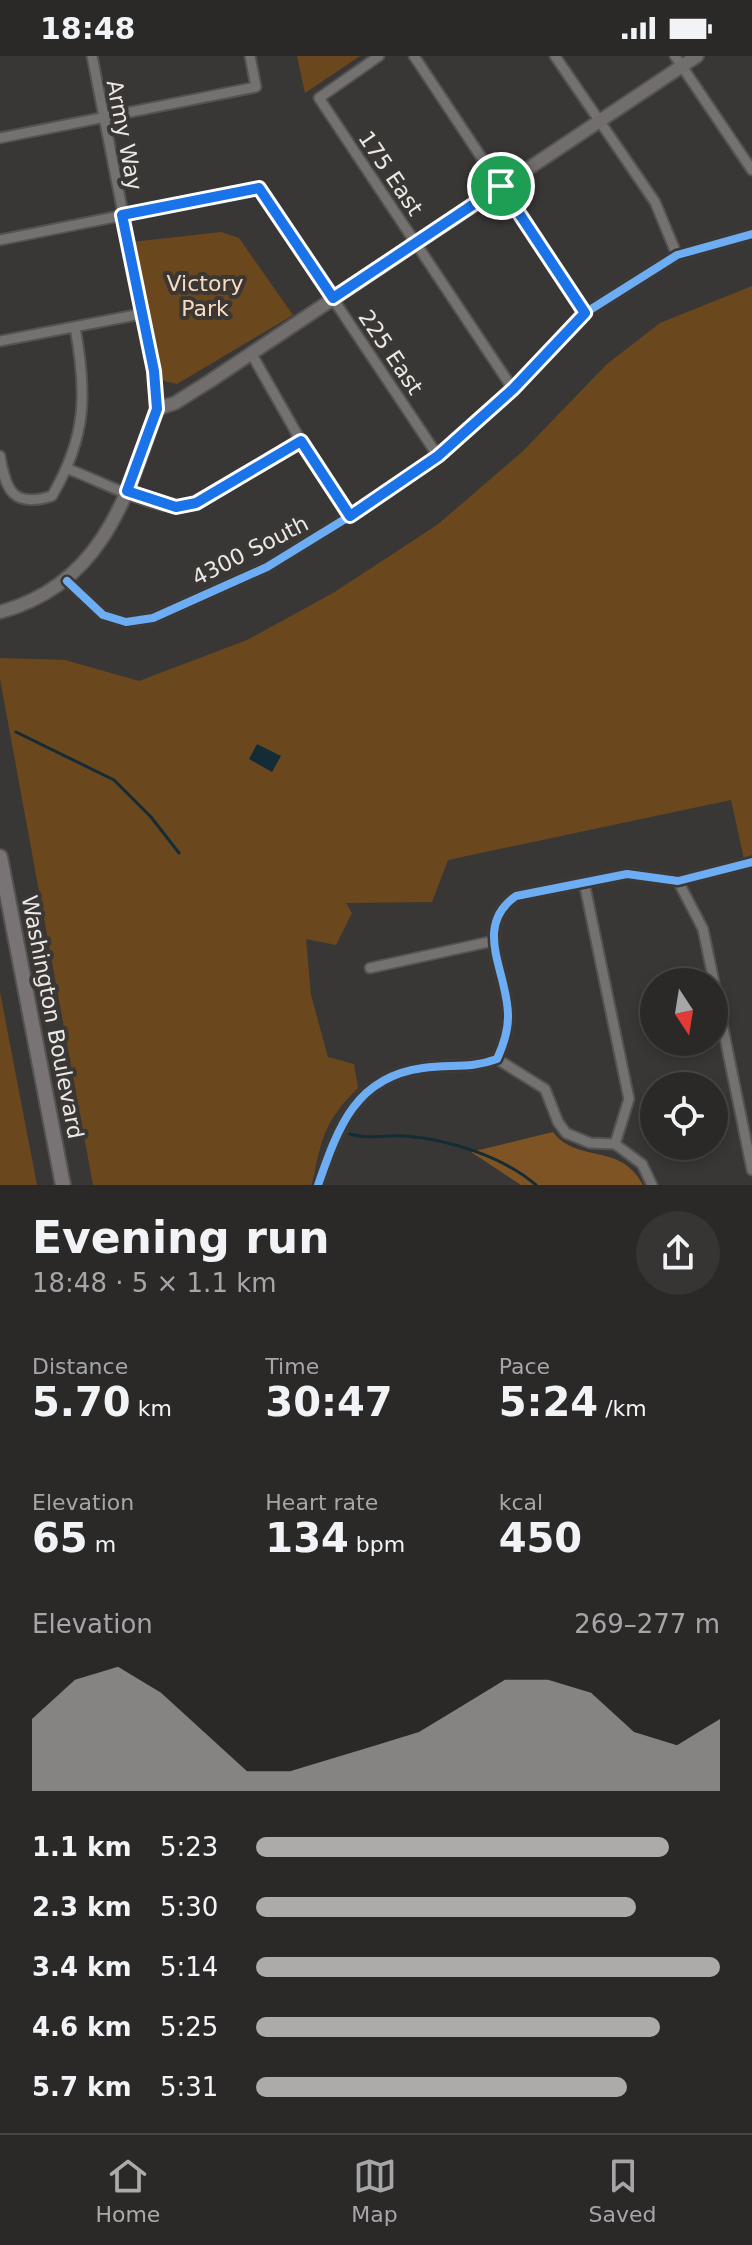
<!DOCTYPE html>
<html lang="en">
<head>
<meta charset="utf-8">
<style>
  body { margin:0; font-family:"DejaVu Sans",sans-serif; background:#373534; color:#f1f3f6; height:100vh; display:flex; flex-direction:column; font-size:30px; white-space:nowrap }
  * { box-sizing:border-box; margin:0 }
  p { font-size:26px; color:#a6a6a8 }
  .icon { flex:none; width:44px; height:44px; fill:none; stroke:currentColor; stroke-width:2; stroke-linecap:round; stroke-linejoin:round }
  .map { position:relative; height:1129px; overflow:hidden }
  .drawer { display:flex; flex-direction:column; background:#2b2928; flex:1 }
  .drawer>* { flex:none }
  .needle { width:52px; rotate:168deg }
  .tools { position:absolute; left:640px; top:912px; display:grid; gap:16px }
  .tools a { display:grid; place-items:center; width:88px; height:88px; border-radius:50%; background:#2b2928; box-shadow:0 4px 12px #0003,0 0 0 2px #474545; font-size:40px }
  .pin { position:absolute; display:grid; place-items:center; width:68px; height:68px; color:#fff; margin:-34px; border:4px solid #fff; border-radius:50%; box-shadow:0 2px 8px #0007 }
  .round { display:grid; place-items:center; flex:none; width:84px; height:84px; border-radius:42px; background:#373534 }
  .head { display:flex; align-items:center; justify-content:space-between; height:136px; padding:0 32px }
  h1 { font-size:44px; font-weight:800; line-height:60px }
  .metrics { display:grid; grid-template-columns:repeat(3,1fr); gap:12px; height:136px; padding:8px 32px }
  .metrics div { display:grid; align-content:center }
  .metrics b { font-size:40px; font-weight:800 }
  .metrics small { font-size:22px; font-weight:400 }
  .metrics p { font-size:22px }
  .chart { height:224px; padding:16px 32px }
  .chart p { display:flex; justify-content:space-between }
  .chart svg { width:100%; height:144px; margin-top:8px; fill:#adaba9; opacity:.7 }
  ul { padding:0 32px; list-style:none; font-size:26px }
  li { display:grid; grid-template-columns:128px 96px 1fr; align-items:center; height:60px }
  li i { height:20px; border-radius:10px; background:#adaba9 }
  .status { display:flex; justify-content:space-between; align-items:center; height:56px; padding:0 40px; background:#2b2928; direction:ltr }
  .status svg { height:22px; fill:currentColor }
  .dock { display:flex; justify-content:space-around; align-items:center; height:112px; border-top:2px solid #474545; background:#2b2928; font-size:22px; color:#a6a6a8 }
  .dock a { display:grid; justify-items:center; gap:4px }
  .dock .current { color:#adaba9 }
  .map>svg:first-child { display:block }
  .green { fill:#6b471d }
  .forest { fill:#7f5425 }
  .water { fill:#142c35 }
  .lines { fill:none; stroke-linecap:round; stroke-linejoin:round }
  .stream { stroke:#142c35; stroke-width:3 }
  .street-casing { stroke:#555352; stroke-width:13 }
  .secondary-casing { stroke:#555352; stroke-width:16 }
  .primary-casing { stroke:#555352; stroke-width:18 }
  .street { stroke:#737270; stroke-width:9 }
  .secondary { stroke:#726e6e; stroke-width:12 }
  .primary { stroke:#7a7375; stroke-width:14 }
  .cycleway-casing { stroke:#3a3734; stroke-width:13 }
  .cycleway { stroke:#6dadf4; stroke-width:8 }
  .route-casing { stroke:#fff; stroke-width:16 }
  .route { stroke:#1a73e8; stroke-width:10 }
  .labels { text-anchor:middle; stroke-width:8; stroke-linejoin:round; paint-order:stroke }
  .street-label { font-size:22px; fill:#ebe9e7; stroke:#3a3734 }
  .park-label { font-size:22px; fill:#f9dbbf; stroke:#3a3734 }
</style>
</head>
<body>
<div class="status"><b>18:48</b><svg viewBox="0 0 49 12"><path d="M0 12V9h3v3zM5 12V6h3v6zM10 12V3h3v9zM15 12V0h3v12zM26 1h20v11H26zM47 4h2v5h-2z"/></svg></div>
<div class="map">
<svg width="752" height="1129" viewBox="0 0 752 1129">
  <rect width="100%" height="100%" fill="#393735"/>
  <g class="green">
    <path d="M 297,0 L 360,0 L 305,37 Z"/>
    <path d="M 221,176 L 239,182 L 293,259 L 177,328 L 160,324 L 132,186 Z"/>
    <path d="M 752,230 L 752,799 L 744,803 L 731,744 L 448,804 L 432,846 L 346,847 L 352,857 L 336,889 L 306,883 L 311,939 L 328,1001 L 354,1008 L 358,1032 C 324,1065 321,1084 312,1129 L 93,1129 L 0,623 L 0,602 L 65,604 L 139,625 L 247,584 L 333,537 L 437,469 L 522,396 L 607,308 L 660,267 Z"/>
    <path d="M 0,936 L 37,1129 L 0,1129 Z"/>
  </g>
  <path class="forest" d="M 553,1076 C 577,1108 621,1086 643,1129 L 521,1129 L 471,1096 Z"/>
  <path class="water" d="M 257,688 L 281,700 L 272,716 L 249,703 Z"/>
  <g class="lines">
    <g class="stream">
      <path d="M 16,676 L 114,724 L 151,761 L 179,797"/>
      <path d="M 350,1078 C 369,1084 386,1078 405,1080 C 448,1083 504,1101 536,1129"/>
    </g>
    <defs>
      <g id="street">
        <path d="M 92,0 L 154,315 L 157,353"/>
        <path d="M 379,0 L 319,42 L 513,333"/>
        <path d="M 414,0 L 585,257"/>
        <path d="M 555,0 L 655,146 L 677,199"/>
        <path d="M 675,0 L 752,114"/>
        <path d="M 0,82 L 256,31 L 250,0"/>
        <path d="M 0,184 L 259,132 L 438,400"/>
        <path d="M 0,285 L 141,258"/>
        <path d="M 251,297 L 301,385 L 350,460"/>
        <path d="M 0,400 C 6,435 13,452 52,440 C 87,380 87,337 75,271"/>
        <path d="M 68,413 C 98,424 142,448 174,451 C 201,452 274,401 301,385"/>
        <path d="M 67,525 L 103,559 L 126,566 L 153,562 L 267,511 L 350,460 L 438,400 L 513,333 L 585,257 L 677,199 L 752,178"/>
        <path d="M 678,825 L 703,873 L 714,926"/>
        <path d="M 584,826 L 629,1043 L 615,1088"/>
        <path d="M 370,912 L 493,885"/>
        <path d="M 714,928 L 752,1114"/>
        <path d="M 497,1003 L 545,1033 L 558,1066 L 566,1077 L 590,1087 L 615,1088 L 642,1108 L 652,1129"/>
        <path d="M 318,1129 C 338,1072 355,1021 423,1012 C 451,1008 470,1013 497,1003 C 503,990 508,976 508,961 C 509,918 471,871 516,840 L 627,818 L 678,825 L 752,806"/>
      </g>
      <path id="secondary" d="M 0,556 C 101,529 127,442 157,353 L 175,347 L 210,325 L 697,0"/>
      <path id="primary" d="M 0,801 L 63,1129"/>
    </defs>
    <use href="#street" class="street-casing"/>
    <use href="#secondary" class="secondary-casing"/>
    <use href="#primary" class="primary-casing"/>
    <use href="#street" class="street"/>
    <use href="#secondary" class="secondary"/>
    <use href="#primary" class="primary"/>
    <defs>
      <g id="cycleway">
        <path d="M 67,525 L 103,559 L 126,566 L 153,562 L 267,511 L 350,460 L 438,400 L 513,333 L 585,257 L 677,199 L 752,178"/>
        <path d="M 318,1129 C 338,1072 355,1021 423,1012 C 451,1008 470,1013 497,1003 C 503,990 508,976 508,961 C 509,918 471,871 516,840 L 627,818 L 678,825 L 752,806"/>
      </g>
    </defs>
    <use href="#cycleway" class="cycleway-casing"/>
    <use href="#cycleway" class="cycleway"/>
  </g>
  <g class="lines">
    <defs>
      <path id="route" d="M 501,130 L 585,257 L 513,333 L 438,400 L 350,460 L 301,385 L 196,447 L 176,451 L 127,435 L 157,353 L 154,315 L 122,159 L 259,132 L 333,242 Z"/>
    </defs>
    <use href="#route" class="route-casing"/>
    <use href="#route" class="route"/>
  </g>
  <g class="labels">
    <g class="street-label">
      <text transform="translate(125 79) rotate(79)" y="8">Army Way</text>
      <text transform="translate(391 117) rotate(56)" y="8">175 East</text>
      <text transform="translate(391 296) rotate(56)" y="8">225 East</text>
      <text transform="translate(250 494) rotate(-27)" y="8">4300 South</text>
      <text transform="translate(53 961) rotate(79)" y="8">Washington Boulevard</text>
    </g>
    <g class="park-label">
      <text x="205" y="235">Victory<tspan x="205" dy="25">Park</tspan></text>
    </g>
  </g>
</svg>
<div class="tools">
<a><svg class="needle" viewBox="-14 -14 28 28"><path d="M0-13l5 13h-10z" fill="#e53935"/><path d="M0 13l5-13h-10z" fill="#a6a6a8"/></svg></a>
<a><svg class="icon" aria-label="locate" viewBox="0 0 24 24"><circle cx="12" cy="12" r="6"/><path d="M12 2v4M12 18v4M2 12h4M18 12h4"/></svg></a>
</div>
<div class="pin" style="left:501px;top:130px;background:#1e9e55"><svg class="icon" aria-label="arrive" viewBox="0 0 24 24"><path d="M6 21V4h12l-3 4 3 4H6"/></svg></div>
</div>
<section class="drawer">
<div class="head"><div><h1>Evening run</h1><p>18:48 · 5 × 1.1 km</p></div><a class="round"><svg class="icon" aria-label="share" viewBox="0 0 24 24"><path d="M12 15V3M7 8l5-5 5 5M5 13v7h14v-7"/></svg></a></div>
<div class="metrics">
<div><p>Distance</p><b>5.70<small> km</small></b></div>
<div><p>Time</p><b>30:47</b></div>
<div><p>Pace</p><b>5:24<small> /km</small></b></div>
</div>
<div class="metrics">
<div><p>Elevation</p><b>65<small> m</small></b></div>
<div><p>Heart rate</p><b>134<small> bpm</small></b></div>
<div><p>kcal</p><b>450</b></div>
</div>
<div class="chart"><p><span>Elevation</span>269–277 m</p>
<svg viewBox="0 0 160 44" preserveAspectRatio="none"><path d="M0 44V22L10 10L20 6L30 14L40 26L50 38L60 38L70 34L80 30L90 26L100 18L110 10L120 10L130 14L140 26L150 30L160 22V44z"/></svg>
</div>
<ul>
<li><b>1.1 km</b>5:23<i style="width:89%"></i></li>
<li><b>2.3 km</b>5:30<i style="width:82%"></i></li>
<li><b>3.4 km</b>5:14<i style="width:100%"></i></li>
<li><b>4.6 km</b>5:25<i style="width:87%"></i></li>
<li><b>5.7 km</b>5:31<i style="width:80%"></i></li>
</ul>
</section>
<nav class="dock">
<a class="current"><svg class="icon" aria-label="home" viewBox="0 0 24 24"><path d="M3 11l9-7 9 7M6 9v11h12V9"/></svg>Home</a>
<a><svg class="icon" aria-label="map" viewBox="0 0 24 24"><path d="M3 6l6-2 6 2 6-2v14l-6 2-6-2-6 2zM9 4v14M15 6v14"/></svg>Map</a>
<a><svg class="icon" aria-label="saved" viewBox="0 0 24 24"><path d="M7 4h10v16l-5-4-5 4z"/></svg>Saved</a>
</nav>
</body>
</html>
